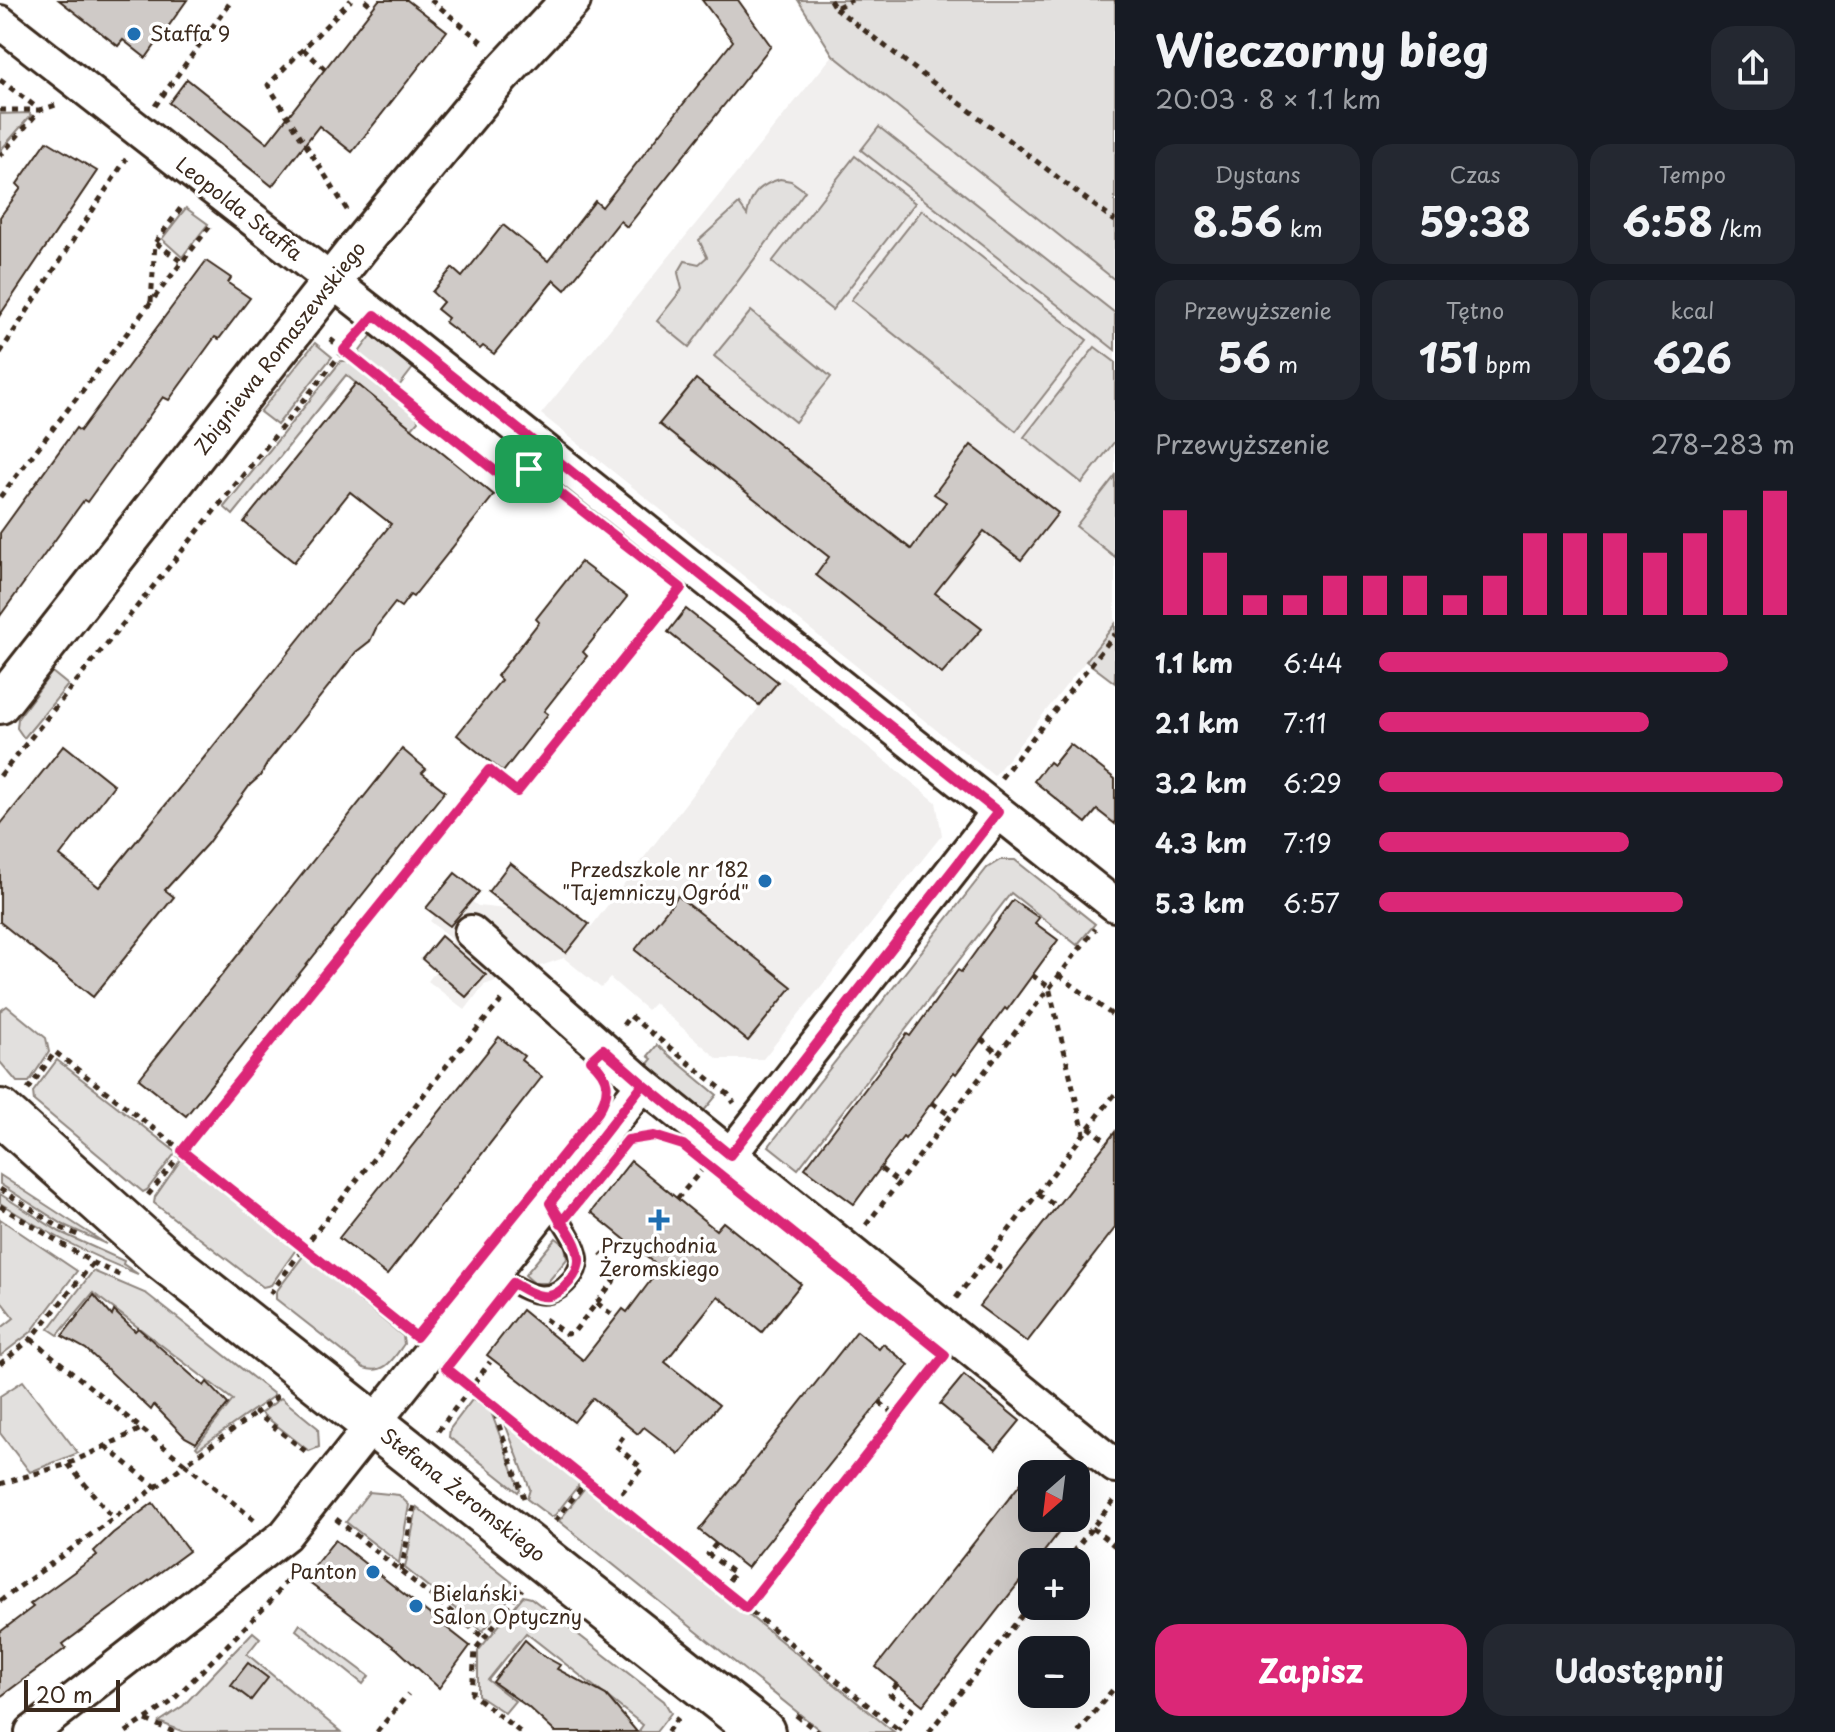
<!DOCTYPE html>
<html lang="pl">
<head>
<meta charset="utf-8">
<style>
  body { margin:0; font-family:"Playpen Sans",sans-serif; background:#242831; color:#f1f3f6; height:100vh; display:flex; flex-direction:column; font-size:30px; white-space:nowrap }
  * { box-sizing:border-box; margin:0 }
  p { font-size:26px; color:#9ea1a6 }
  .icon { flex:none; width:44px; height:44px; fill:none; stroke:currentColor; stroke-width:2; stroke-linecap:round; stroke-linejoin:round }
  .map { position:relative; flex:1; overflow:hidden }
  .drawer { display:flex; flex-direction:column; background:#171b24; width:720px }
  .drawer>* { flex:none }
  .needle { width:52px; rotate:208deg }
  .tools { position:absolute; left:1018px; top:1460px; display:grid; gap:16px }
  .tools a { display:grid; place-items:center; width:72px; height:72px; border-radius:16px; background:#171b24; box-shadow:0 8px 32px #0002; font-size:40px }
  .scale { position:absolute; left:24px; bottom:20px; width:96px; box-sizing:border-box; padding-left:8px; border:4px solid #3b2a1e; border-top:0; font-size:22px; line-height:28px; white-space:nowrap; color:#3b2a1e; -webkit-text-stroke:6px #fff; paint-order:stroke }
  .pin { position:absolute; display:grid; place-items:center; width:68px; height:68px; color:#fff; margin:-34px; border-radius:16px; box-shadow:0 4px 12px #0006 }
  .round { display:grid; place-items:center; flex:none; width:84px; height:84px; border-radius:24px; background:#242831 }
  .head { display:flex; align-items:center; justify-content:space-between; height:136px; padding:0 40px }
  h1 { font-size:44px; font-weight:700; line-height:60px }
  .figures { display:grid; grid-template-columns:repeat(3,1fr); gap:12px; height:136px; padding:8px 40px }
  .figures div { display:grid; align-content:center; border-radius:20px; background:#242831; text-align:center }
  .figures b { font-size:40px; font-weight:700 }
  .figures small { font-size:22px; font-weight:400 }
  .figures p { font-size:22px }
  .chart { height:224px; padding:16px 40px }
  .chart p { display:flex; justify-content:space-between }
  .chart svg { width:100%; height:144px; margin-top:8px; stroke:#db2777; stroke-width:6 }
  .action { display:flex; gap:16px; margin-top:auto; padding:16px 40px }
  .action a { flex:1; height:92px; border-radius:24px; background:#db2777; color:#fff; font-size:32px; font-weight:700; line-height:92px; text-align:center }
  .action a+a { background:#242831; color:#f1f3f6 }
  ul { padding:0 40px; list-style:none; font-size:26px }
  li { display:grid; grid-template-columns:128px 96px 1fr; align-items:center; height:60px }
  li i { height:20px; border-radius:10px; background:#db2777 }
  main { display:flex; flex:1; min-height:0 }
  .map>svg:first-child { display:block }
  .built { fill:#f1efee }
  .green { fill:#e2e0de; stroke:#8e857e; stroke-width:2 }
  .building { fill:#cfcac7; stroke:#3b2a1e; stroke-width:2 }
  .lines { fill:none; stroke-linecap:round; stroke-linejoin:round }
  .service-casing { stroke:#3b2a1e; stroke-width:22 }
  .minor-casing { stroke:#3b2a1e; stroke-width:38 }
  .tertiary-casing { stroke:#3b2a1e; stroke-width:44 }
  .secondary-casing { stroke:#3b2a1e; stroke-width:50 }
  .path { stroke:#3b2a1e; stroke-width:5; stroke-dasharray:6 6; stroke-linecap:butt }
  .service { stroke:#fff; stroke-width:16 }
  .minor { stroke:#fff; stroke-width:32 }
  .tertiary { stroke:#fff; stroke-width:38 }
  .secondary { stroke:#fff; stroke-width:44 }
  .route-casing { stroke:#fff; stroke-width:16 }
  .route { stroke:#db2777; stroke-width:10 }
  .poi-dot { fill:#1f6fb2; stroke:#fff; stroke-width:3 }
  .labels { text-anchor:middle; stroke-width:7; stroke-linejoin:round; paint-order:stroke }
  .poi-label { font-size:20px; fill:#3b2a1e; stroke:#fff; text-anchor:start }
  .street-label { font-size:20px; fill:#3b2a1e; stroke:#fff }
</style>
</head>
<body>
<main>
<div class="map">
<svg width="1115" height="1732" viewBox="0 0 1115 1732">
  <rect width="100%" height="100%" fill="#fff"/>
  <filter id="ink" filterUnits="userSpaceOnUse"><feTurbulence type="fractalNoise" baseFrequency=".0125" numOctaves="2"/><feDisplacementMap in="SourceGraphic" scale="16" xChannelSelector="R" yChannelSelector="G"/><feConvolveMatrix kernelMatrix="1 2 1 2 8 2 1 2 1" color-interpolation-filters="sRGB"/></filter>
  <g filter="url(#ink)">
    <g class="built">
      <path d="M 833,55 L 1115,280 L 1115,624 L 994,776 L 541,414 Z"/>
      <path d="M 782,677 L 936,802 L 942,835 L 763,1059 L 718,1059 L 654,1003 L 647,1010 L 610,978 L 601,988 L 564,958 L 484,985 L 465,1010 L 428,981 L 447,957 L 453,940 L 430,921 L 455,889 L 478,906 L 506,909 L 533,878 L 591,927 Z"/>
    </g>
    <g class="green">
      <path d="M 798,0 L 1115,0 L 1115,280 L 833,55 Z"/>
      <path d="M 29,113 L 31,115 L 0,151 L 0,114 Z"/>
      <path d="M 879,127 L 1115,313 L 1115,350 L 861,150 Z"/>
      <path d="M 855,156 L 915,203 L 832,310 L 772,262 Z"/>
      <path d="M 780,179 L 791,181 L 805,191 L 689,347 L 657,321 L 682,289 L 678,273 L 685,261 L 699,264 L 707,257 L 699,240 L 739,204 L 747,215 C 751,194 759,185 780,179 Z"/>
      <path d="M 186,208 L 208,224 L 182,257 L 162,239 Z"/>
      <path d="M 922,210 L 1087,340 L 1016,431 L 851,300 Z"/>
      <path d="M 751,311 L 831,377 L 795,422 L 714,356 Z"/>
      <path d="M 372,335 L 413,368 L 399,386 L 360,356 L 360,351 Z"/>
      <path d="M 315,343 L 332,357 L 277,425 L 260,412 Z"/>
      <path d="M 1095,347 L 1115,362 L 1115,441 L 1082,483 L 1024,437 Z"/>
      <path d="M 341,361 L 350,361 L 417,413 L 418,421 L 411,429 L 346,375 L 233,515 L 224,507 Z"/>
      <path d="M 1115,476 L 1115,557 L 1076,526 Z"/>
      <path d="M 1115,624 L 1115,683 L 1086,661 Z"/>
      <path d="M 52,672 L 68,685 L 24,738 L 17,728 L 18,718 Z"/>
      <path d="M 1000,860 L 1015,860 L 1095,924 L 1077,945 L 1011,893 L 798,1169 L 769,1146 L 987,868 Z"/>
      <path d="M 7,1006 L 46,1038 L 49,1052 L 29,1082 L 17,1082 L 0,1062 L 0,1011 Z"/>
      <path d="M 657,1045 L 717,1095 L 703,1112 L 649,1069 L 647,1065 L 652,1059 L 648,1056 Z"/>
      <path d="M 57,1060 L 176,1152 L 147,1190 L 143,1192 L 34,1101 L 33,1092 Z"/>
      <path d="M 182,1158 L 297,1248 L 271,1285 L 263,1287 L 154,1203 L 155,1197 Z"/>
      <path d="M 0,1175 L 106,1244 L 64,1225 L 0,1184 Z"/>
      <path d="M 0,1194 L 60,1232 L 124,1261 L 123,1264 L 138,1274 C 88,1255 45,1232 0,1203 Z"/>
      <path d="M 0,1219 L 77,1271 L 31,1332 L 0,1356 L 0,1329 L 14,1318 L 0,1300 Z"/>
      <path d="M 556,1238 L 565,1245 L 567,1259 L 547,1283 L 534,1283 L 525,1275 Z"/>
      <path d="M 304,1255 L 403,1336 L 404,1344 C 393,1359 385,1375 364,1368 L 276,1299 L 276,1292 Z"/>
      <path d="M 93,1271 L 147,1294 L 275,1395 L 198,1449 L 196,1447 L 233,1400 L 93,1293 L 58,1335 L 49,1329 Z"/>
      <path d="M 23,1381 L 78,1453 L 30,1472 L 0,1433 L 0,1396 Z"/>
      <path d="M 281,1398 L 318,1428 L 319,1447 L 309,1451 L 261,1413 Z"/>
      <path d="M 476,1399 L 491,1412 L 520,1489 L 518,1492 L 449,1437 L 450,1429 L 472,1400 Z"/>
      <path d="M 504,1421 L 581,1482 L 555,1515 L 551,1517 L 527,1499 L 530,1489 Z"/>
      <path d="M 587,1485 L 894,1732 L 822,1732 L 559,1521 Z"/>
      <path d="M 369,1492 L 399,1495 L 409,1505 L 399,1563 L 346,1522 Z"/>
      <path d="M 417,1507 L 518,1587 L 483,1631 L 405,1568 Z"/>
      <path d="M 523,1596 L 531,1598 L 664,1701 L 671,1713 L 656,1732 L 638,1732 L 643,1725 L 526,1633 L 488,1680 L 515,1701 L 505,1713 L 478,1695 L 478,1651 Z"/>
      <path d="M 300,1624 L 369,1676 L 363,1684 L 296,1630 Z"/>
      <path d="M 253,1632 L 260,1638 L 247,1654 L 341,1732 L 184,1732 L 159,1722 L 183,1706 Z"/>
    </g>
    <g class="building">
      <path d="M 59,0 L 187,0 L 146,58 L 123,40 L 118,46 Z"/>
      <path d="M 379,0 L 407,0 L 447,31 L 352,152 L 319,126 L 272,186 L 169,103 L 187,79 L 267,143 Z"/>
      <path d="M 702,0 L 738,0 L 771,46 L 627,227 L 620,221 L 565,290 L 554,280 L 494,354 L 483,346 L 480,349 L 445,322 L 448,318 L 437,309 L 443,302 L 432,292 L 452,268 L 462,277 L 503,225 L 548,261 L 595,201 L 602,207 L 733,41 Z"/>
      <path d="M 47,141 L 97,171 L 0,315 L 0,217 L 21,188 L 17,184 Z"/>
      <path d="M 206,261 L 231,278 L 228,283 L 250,298 L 219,339 L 215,337 L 169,400 L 163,397 L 87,502 L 84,500 L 0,616 L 0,533 L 76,428 L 80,431 Z"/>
      <path d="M 696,379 L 911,549 L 946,502 L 934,494 L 971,445 L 1058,513 L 1021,560 L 984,531 L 935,593 L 982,629 L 942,674 L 816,575 L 829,557 L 659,424 Z"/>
      <path d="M 356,383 L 494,495 L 413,597 L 410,595 L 401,607 L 395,603 L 377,626 L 370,641 L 356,652 L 268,762 L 260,776 L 250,785 L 207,844 L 165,890 L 174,897 L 93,997 L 0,922 L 0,825 L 64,745 L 114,785 L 60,856 L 99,887 L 211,749 L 391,524 L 350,492 L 294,562 L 244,522 Z"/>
      <path d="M 581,562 L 627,597 L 583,652 L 587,656 L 544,711 L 548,714 L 503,772 L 457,735 L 501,680 L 497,676 L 539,622 L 536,619 Z"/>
      <path d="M 686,609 L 778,682 L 759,705 L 668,632 Z"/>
      <path d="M 1070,744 L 1115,779 L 1115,824 L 1097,810 L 1086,823 L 1034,781 L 1049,762 L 1053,765 Z"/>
      <path d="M 402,749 L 426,769 L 422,773 L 445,791 L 186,1116 L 139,1079 Z"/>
      <path d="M 510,863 L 589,924 L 566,953 L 488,892 Z"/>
      <path d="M 455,873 L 479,892 L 450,926 L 426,908 Z"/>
      <path d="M 678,896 L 792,987 L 748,1041 L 635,950 Z"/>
      <path d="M 1013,900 L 1039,918 L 1035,923 L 1058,940 L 1007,1010 L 1005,1008 L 956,1074 L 954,1072 L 905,1139 L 903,1137 L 854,1204 L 805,1168 L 907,1034 L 910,1036 L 958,970 L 961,972 Z"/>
      <path d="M 441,936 L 486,975 L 466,997 L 422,959 Z"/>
      <path d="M 499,1037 L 524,1056 L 521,1060 L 542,1077 L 387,1275 L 339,1238 Z"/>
      <path d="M 1115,1132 L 1115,1228 L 1027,1342 L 979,1306 Z"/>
      <path d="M 631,1161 L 716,1230 L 723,1222 L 801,1284 L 762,1332 L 718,1296 L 665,1362 L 719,1405 L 679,1454 L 644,1427 L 638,1434 L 593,1398 L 574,1422 L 487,1355 L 522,1310 L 583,1360 L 623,1309 L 627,1312 L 660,1268 L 591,1212 Z"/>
      <path d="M 94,1295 L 112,1316 L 114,1311 L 135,1331 L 138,1328 L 204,1386 L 207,1382 L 228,1404 L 196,1443 L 185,1437 L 154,1405 L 151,1410 L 86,1349 L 62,1336 Z"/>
      <path d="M 857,1331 L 879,1349 L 883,1344 L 909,1365 L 747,1568 L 699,1530 Z"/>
      <path d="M 964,1375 L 1020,1421 L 996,1450 L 940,1404 Z"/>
      <path d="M 1032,1469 L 1038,1474 L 1032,1474 L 1032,1518 L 1070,1518 L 1036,1562 L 1032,1562 L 1032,1566 L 923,1705 L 876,1667 Z"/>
      <path d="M 153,1503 L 189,1551 L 63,1644 L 66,1648 L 0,1697 L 0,1632 L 33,1607 L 30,1604 L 97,1555 L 94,1551 L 113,1533 Z"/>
      <path d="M 335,1540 L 470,1646 L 439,1688 L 397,1649 L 304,1579 Z"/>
      <path d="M 525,1640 L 542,1655 L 560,1665 L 557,1669 L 606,1695 L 637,1732 L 555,1732 L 528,1707 L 493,1682 Z"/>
      <path d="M 248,1663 L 268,1678 L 251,1700 L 231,1685 Z"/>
    </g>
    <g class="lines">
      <defs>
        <path id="service" d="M 493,1272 C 520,1287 544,1310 570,1280 C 575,1275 580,1266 579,1258 C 576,1239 559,1219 550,1203"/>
        <g id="minor">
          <path d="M 0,22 L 375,315 L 1115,905"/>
          <path d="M 471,932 L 643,1084 L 1115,1466"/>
          <path d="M 730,1155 L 998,812"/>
          <path d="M 32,1732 L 285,1535 L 643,1084"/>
        </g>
        <path id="tertiary" d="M 0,704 L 361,244 L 500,76 L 571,0"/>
        <path id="secondary" d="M 0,1112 L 163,1258 L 762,1732"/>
      </defs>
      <use href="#service" class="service-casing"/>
      <use href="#minor" class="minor-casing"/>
      <use href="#tertiary" class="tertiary-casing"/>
      <use href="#secondary" class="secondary-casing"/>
      <g class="path">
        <path d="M 365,0 L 373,7"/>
        <path d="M 431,0 L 483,43"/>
        <path d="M 830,0 L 835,8 L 852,0"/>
        <path d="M 1114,0 L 1115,0"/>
        <path d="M 835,8 L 1115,221"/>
        <path d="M 303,49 L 325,69"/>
        <path d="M 0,80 L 40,110 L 56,105"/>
        <path d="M 155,106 L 232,0"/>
        <path d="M 0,110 L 40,110 L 0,156"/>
        <path d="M 347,210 L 268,85 L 351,0"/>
        <path d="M 156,243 L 182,262"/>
        <path d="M 151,302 L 155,243 L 183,205"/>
        <path d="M 330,339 L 515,487 L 526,473"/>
        <path d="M 0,353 L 126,159"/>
        <path d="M 0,497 L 210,226"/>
        <path d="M 0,776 L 354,338"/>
        <path d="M 1001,778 L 1115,634"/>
        <path d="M 1032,975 L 1049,987 L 1084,1133"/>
        <path d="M 1059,975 L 1115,1017"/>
        <path d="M 623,1025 L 630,1016 L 728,1094 L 734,1103"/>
        <path d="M 981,1039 L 998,1054"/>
        <path d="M 28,1090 L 55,1052 L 305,1246 L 451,1060 L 502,1000"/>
        <path d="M 932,1103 L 951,1116"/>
        <path d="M 1089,1127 L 1108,1143"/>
        <path d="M 881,1169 L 899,1183"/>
        <path d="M 0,1189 L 59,1227 L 78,1235"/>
        <path d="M 1038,1194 L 1057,1207"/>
        <path d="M 148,1195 L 489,770 L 517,792 L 676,594"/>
        <path d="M 677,1199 L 701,1171"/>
        <path d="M 0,1206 L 93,1263 L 124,1277"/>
        <path d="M 866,1225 L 1095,929"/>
        <path d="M 987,1258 L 1005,1272"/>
        <path d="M 270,1294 L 305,1246 L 409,1331"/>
        <path d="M 956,1298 L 1115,1094"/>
        <path d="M 597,1303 L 615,1317"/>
        <path d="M 545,1319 L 566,1334 L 573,1333 L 613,1282 L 617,1269 L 601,1253"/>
        <path d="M 31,1339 L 185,1464 L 256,1413"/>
        <path d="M 0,1364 L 31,1339 L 93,1263"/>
        <path d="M 452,1372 L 901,1732"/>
        <path d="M 278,1396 L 256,1413 L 309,1454"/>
        <path d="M 491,1402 L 524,1498"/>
        <path d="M 879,1402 L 897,1416"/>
        <path d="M 438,1431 L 490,1362"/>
        <path d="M 68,1464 L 113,1518"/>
        <path d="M 0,1484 L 68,1464 L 141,1429"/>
        <path d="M 156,1487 L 185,1464 L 256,1521"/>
        <path d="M 614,1502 L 642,1468 L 616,1446 L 625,1434"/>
        <path d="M 336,1519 L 484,1638"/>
        <path d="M 555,1521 L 587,1480"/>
        <path d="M 1092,1528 L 1115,1546"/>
        <path d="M 716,1544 L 708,1554 L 734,1573 L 722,1589"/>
        <path d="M 1065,1562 L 1115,1499"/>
        <path d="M 401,1571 L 414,1505"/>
        <path d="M 0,1601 L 156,1487 L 105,1446"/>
        <path d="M 746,1608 L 940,1362"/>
        <path d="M 897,1684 L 890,1694 L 912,1710 L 898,1730"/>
        <path d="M 796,1715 L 818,1732"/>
        <path d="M 146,1720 L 174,1732"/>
        <path d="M 126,1732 L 170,1703 L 269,1603 L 292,1573"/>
        <path d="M 377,1732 L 408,1694"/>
        <path d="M 520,1732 L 472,1694 L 475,1650 L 522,1589"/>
        <path d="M 667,1732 L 681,1714"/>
        <path d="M 929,1732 L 1032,1603"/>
        <path d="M 1078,1732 L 1115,1687"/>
      </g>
      <use href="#service" class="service"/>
      <use href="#minor" class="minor"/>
      <use href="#tertiary" class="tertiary"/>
      <use href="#secondary" class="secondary"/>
    </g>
  </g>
  <g class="lines" filter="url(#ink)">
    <defs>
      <path id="route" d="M 529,469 L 681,588 L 517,792 L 489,770 L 182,1151 L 416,1337 L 598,1112 C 611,1091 610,1077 591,1060 L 603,1049 L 643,1084 L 550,1203 L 561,1223 L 628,1140 L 654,1136 L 683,1145 L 945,1355 L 746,1608 L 446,1368 L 513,1283 C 523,1289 537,1298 549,1296 C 562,1294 580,1273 579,1259 C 578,1240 559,1219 550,1203 L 643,1084 L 730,1155 L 998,812 L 375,315 L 344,350 L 515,487 L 529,469"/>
    </defs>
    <use href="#route" class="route-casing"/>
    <use href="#route" class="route"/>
  </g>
  <g class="poi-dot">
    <circle cx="134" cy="34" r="8"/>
    <circle cx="765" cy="881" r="8"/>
    <path d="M655 1208h8v8h8v8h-8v8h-8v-8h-8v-8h8z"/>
    <circle cx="373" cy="1572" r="8"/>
    <circle cx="416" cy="1606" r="8"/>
  </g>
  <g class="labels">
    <g class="poi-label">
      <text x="150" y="41">Staffa 9</text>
      <text x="749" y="877" text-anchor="end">Przedszkole nr 182<tspan x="749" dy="23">"Tajemniczy Ogród"</tspan></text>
      <text x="659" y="1253" text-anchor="middle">Przychodnia<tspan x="659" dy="23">Żeromskiego</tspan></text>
      <text x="357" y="1579" text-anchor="end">Panton</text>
      <text x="432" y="1601">Bielański<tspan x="432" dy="23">Salon Optyczny</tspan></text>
    </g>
    <g class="street-label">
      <text transform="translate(239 209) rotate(38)" y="7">Leopolda Staffa</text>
      <text transform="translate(280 348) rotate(-52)" y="7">Zbigniewa Romaszewskiego</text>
      <text transform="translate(463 1495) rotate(38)" y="7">Stefana Żeromskiego</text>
    </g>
  </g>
</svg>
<div class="tools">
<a><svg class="needle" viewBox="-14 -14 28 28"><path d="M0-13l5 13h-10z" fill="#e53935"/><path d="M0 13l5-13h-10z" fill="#9ea1a6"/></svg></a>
<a>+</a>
<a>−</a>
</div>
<div class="scale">20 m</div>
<div class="pin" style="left:529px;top:469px;background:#1e9e55"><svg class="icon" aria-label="arrive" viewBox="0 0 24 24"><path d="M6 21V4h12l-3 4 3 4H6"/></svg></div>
</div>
<section class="drawer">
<div class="head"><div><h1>Wieczorny bieg</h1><p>20:03 · 8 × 1.1 km</p></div><a class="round"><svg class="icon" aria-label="share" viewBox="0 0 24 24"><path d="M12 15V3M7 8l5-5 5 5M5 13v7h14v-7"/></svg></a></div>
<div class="figures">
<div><p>Dystans</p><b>8.56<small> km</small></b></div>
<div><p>Czas</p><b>59:38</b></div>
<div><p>Tempo</p><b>6:58<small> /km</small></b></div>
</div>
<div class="figures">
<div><p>Przewyższenie</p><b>56<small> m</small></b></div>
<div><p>Tętno</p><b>151<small> bpm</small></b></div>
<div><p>kcal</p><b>626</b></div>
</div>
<div class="chart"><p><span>Przewyższenie</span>278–283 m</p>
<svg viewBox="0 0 160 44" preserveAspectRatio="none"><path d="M5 44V12M15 44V25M25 44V38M35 44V38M45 44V32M55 44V32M65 44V32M75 44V38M85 44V32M95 44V19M105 44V19M115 44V19M125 44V25M135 44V19M145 44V12M155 44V6"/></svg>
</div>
<ul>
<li><b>1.1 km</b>6:44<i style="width:84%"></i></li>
<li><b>2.1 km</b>7:11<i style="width:65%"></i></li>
<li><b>3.2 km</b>6:29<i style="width:97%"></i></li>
<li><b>4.3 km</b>7:19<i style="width:60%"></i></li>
<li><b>5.3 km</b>6:57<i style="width:73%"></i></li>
</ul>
<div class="action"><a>Zapisz</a><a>Udostępnij</a></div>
</section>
</main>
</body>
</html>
